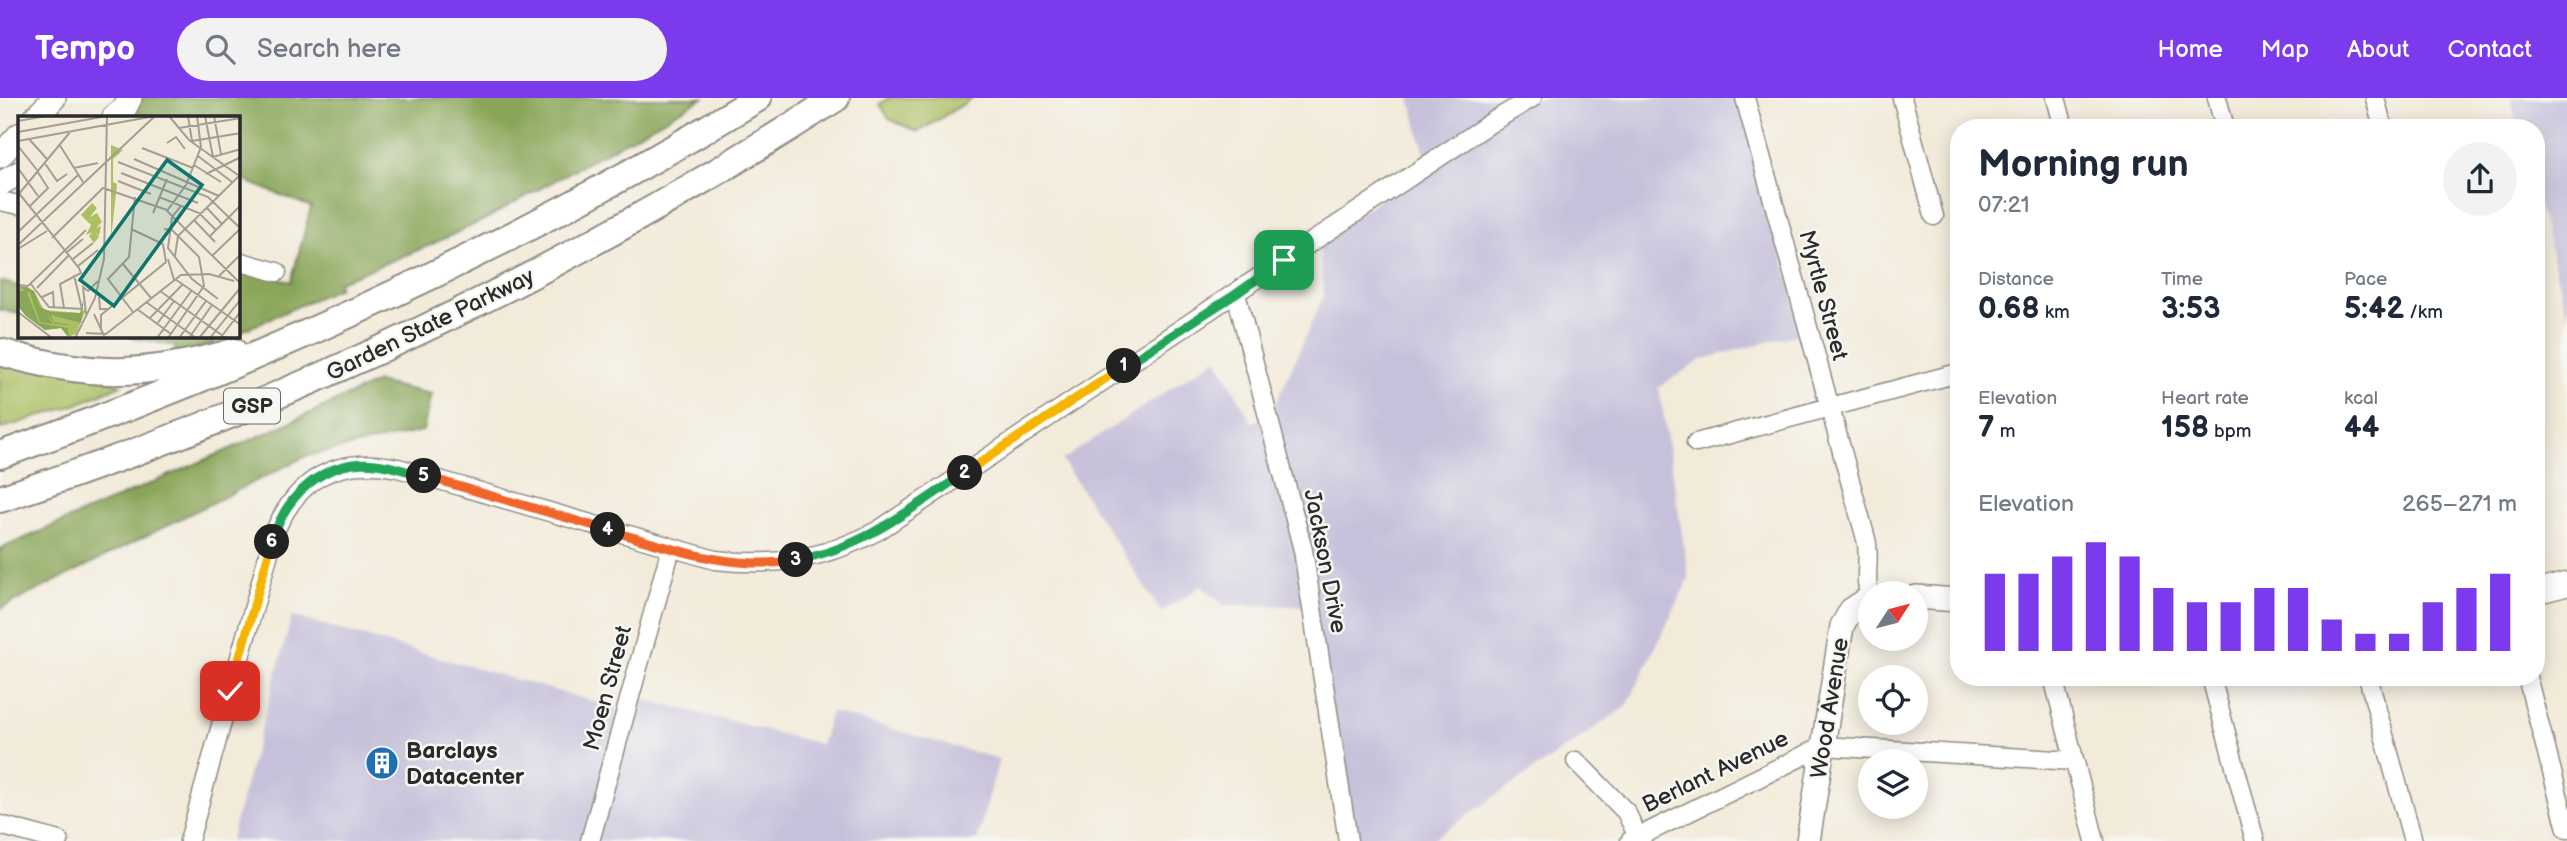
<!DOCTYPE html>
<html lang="en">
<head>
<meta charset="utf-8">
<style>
  body { margin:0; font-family:"Balsamiq Sans",sans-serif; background:#f2f2f3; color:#1f2937; height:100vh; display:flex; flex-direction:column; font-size:26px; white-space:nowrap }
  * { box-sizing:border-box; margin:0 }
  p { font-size:23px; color:#747a83 }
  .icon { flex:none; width:38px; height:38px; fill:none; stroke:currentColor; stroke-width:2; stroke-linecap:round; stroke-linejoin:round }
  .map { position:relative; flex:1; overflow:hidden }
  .sheet { position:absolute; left:1950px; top:21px; width:595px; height:567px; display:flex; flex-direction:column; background:#fff; border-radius:28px; box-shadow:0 4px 18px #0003 }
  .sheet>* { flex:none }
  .needle { width:46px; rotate:54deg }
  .tools { position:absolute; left:1858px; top:483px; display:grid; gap:14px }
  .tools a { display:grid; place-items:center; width:70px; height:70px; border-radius:50%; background:#fff; box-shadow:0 4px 18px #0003; font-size:35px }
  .pin { position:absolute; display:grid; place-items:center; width:60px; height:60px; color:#fff; margin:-30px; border-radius:14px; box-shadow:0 4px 10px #0006 }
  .km { position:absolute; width:35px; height:35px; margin:-18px; border-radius:50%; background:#222; color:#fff; font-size:19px; line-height:35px; text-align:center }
  .round { display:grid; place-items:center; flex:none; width:74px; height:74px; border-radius:37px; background:#f2f2f3 }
  .head { display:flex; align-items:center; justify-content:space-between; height:119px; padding:0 28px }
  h1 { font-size:38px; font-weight:800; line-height:52px }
  .metrics { display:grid; grid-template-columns:repeat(3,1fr); gap:10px; height:119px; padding:7px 28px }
  .metrics div { display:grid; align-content:center }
  .metrics b { font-size:30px; font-weight:800 }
  .metrics small { font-size:19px; font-weight:400 }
  .metrics p { font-size:19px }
  .chart { height:196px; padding:14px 28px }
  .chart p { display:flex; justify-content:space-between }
  .chart svg { width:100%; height:126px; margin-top:7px; stroke:#7c3aed; stroke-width:6 }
  header { display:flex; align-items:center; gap:42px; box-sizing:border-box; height:98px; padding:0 35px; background:#7c3aed; color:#fff }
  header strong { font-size:33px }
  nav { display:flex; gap:38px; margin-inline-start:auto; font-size:24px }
  .search { width:490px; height:63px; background:#f2f2f3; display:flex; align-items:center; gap:18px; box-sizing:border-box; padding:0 24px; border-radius:38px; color:#747a83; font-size:26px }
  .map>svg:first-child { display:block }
  .industrial { fill:#c6c0da }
  .green { fill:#acbf63; stroke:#6c7547; stroke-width:2 }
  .forest { fill:#89a659; stroke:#5a6842; stroke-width:2 }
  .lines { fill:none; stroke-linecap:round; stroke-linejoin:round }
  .minor-casing { stroke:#8f8b82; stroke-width:21 }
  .major-casing { stroke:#8f8b82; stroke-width:26 }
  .highway-casing { stroke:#8f8b82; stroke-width:30 }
  .minor { stroke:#fff; stroke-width:18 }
  .major { stroke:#fff; stroke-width:23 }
  .highway { stroke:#fff; stroke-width:26 }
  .split-1-casing { stroke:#fff; stroke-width:14 }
  .split-2-casing { stroke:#fff; stroke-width:14 }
  .split-3-casing { stroke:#fff; stroke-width:14 }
  .split-4-casing { stroke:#fff; stroke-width:14 }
  .split-5-casing { stroke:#fff; stroke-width:14 }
  .split-6-casing { stroke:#fff; stroke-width:14 }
  .split-7-casing { stroke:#fff; stroke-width:14 }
  .split-1 { stroke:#22a559; stroke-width:9 }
  .split-2 { stroke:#f5b400; stroke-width:9 }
  .split-3 { stroke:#22a559; stroke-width:9 }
  .split-4 { stroke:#f0652b; stroke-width:9 }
  .split-5 { stroke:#f0652b; stroke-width:9 }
  .split-6 { stroke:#22a559; stroke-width:9 }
  .split-7 { stroke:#f5b400; stroke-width:9 }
  .labels { text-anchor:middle; stroke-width:5; stroke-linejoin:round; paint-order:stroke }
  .shield { fill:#f6f6f2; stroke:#686867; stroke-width:2 }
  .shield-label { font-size:21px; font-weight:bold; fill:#2b2b2b }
  .street-label { font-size:23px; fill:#2b2b2b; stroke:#f6f6f2 }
  .poi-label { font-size:23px; font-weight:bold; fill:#2b2b2b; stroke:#f6f6f2; text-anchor:start }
  .inset-road { fill:none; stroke:#a39e94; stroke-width:2 }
  .view { fill:#0f766e; fill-opacity:0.15; stroke:#0f766e; stroke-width:3.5 }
  .inset-edge { fill:none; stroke:#2b2b2b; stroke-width:3.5 }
</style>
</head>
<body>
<header>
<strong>Tempo</strong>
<div class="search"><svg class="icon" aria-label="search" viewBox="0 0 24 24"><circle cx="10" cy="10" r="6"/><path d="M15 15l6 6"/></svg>Search here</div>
<nav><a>Home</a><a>Map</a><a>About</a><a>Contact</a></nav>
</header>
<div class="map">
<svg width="2567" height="743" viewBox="0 0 2567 743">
  <rect width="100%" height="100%" fill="#f6f6f2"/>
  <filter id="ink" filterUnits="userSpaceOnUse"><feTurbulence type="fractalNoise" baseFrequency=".0143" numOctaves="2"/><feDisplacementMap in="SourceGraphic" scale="14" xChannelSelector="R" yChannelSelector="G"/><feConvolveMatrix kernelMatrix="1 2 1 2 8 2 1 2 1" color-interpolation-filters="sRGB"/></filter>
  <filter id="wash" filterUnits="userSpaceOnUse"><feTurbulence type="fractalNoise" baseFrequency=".00686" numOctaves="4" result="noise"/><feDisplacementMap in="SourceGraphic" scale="28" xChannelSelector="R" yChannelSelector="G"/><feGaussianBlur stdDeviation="1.57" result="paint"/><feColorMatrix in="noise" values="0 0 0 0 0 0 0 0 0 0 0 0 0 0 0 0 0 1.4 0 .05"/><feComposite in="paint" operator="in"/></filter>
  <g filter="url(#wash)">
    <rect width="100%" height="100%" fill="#f3ebda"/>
    <g class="industrial">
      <path d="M 1410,0 L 1741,0 L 1803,235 L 1703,261 L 1659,289 L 1689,480 L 1627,608 L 1430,743 L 1353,743 L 1313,508 L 1224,507 L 1201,488 L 1161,514 L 1062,362 L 1217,260 L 1252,325 L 1271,316 L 1324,197 L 1318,143 L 1428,69 Z"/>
      <path d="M 2510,0 L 2567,0 L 2567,217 L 2536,98 L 2536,30 L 2518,30 Z"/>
      <path d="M 292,518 L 624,612 L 631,598 L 821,646 L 831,614 L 999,661 L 977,743 L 230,743 Z"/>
    </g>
    <g class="green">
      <path d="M 888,0 L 973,0 L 918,34 L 889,21 L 880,6 Z"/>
      <path d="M 0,261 L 104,280 L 121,287 L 75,307 L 0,331 Z"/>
    </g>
    <g class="forest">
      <path d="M 135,0 L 703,0 L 484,122 L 428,148 L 338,184 L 339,190 L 238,235 L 238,169 L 291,184 L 311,109 L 238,80 L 238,19 L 123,19 Z"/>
      <path d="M 0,183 L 19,188 L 19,216 L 0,212 Z"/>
      <path d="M 126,238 L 231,238 L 172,261 L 176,248 Z"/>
      <path d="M 377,284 L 431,296 L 423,333 L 306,358 L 0,511 L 0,451 L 269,334 Z"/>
    </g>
  </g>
  <g filter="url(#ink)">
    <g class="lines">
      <defs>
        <g id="minor">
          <path d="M 1745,0 L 1866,441 C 1871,460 1863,481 1870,499"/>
          <path d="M 1902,0 L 1934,118"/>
          <path d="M 2056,0 L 2064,30"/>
          <path d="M 2217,0 L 2225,30"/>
          <path d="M 2375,0 L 2383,30"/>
          <path d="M 0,103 L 19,107"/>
          <path d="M 238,163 L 277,174"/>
          <path d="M 1236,196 L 1303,452 L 1348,743"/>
          <path d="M 1696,345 L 1958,275"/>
          <path d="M 2053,579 L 2095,743"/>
          <path d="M 2211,579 L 2255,743"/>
          <path d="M 2368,579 L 2413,743"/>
          <path d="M 2527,579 L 2567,731"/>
          <path d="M 1576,663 L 1626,714 L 1640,743"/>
          <path d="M 0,727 L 59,743"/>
          <path d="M 189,743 L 275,433 C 299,378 339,358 398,370 L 715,462 C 775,469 826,461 879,432 L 1492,24 L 1532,0"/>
          <path d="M 590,743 L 671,450"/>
          <path d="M 1630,743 L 1823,648 L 2074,663"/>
        </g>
        <g id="major">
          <path d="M 36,19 L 54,0"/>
          <path d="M 114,19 L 125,10 L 130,0"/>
          <path d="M 0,58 L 19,37"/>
          <path d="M 0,86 L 19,75"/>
          <path d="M 2536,494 L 2567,486"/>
          <path d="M 1916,499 L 1958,502"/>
          <path d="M 1808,743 L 1842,528 L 1851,512 L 1871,499"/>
        </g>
        <g id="highway">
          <path d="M 0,254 C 89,280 145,279 234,254"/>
          <path d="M 0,357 C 265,263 518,147 758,0"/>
          <path d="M 0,401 C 296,305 575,168 836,0"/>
        </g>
      </defs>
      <use href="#minor" class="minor-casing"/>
      <use href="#major" class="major-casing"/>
      <use href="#highway" class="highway-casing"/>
      <use href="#minor" class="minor"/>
      <use href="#major" class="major"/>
      <use href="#highway" class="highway"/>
    </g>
  </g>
  <g class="lines" filter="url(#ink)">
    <defs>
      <path id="split-1" d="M 1124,268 L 1236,196 L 1284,162"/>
      <path id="split-2" d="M 965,375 L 1124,268"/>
      <path id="split-3" d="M 796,462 C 861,451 911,411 965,375"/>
      <path id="split-4" d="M 608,432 C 669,449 731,474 796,462"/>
      <path id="split-5" d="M 424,378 L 608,432"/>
      <path id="split-6" d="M 272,444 C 284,397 326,360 376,366 C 393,368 408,374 424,378"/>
      <path id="split-7" d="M 230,593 L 272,444"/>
    </defs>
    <use href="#split-1" class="split-1-casing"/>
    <use href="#split-2" class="split-2-casing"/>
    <use href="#split-3" class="split-3-casing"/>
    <use href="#split-4" class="split-4-casing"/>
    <use href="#split-5" class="split-5-casing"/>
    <use href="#split-6" class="split-6-casing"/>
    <use href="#split-7" class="split-7-casing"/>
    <use href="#split-1" class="split-1"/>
    <use href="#split-2" class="split-2"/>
    <use href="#split-3" class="split-3"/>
    <use href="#split-4" class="split-4"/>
    <use href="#split-5" class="split-5"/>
    <use href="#split-6" class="split-6"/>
    <use href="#split-7" class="split-7"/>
  </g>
  <defs>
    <symbol id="building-disc" viewBox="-11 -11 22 22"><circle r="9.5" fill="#1f6fb2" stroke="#f6f6f2"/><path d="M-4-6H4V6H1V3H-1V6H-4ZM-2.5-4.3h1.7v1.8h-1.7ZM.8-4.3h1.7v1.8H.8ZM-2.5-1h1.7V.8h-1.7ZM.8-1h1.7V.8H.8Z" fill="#fff"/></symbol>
  </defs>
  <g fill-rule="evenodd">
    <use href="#building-disc" x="363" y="646" width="38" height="38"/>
  </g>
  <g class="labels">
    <rect class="shield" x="224" y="290.5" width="56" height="35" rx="5"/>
    <g class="shield-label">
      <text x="252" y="315">GSP</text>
    </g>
    <g class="street-label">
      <text transform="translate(1824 197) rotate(75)" y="8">Myrtle Street</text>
      <text transform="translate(430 226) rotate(-26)" y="8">Garden State Parkway</text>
      <text transform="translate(1326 463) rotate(79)" y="8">Jackson Drive</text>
      <text transform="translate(607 590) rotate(-75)" y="8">Moen Street</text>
      <text transform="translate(1829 610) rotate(-81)" y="8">Wood Avenue</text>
      <text transform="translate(1715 673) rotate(-26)" y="8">Berlant Avenue</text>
    </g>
    <g class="poi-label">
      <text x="406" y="660">Barclays<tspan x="406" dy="26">Datacenter</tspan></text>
    </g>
  </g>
  <g transform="translate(18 18)">
    <rect width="222" height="222" fill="#f3ebda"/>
    <path d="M 93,29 L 105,34 L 95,43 L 95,66 L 99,68 L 93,123 ZM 74,87 L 79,92 L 72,101 L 79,97 L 84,106 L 78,112 L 83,110 L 81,120 L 76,115 L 81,121 L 76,127 L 71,120 L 74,116 L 68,119 L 73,109 L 63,99 ZM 0,170 L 16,175 L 26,194 L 62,197 L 69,191 L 58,218 L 50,221 L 43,212 L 27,214 L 8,200 L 0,190 Z" fill="#acbf63"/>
    <path d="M 0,170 L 9,171 L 16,175 L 22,191 L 33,196 L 62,197 L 66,181 L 63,207 L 33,199 L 36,206 L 57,210 L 37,208 L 28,197 L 35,208 L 22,206 L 12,177 ZM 8,174 L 21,207 L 50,212 L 51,221 L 43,212 L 27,214 L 8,200 L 0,190 L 0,176 Z" fill="#89a659"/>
    <path class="inset-road" d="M 151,0 L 171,24 L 220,59M 170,0 L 174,25 L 223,17M 179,0 L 183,31 L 168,69 L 149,95 L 223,168M 187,0 L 195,41 L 223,33M 196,0 L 203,38M 0,5 L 28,0M 161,12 L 223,2M 0,16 L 89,0M 11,23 L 29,43M 0,25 L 137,0M 149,27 L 158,21 L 167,33M 41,28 L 65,66M 0,30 L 19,54M 124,32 L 175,52M 180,40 L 214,66M 116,43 L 201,80M 26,46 L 39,65 L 49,58M 100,46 L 190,81 L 223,113M 176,49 L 203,66M 0,52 L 20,80M 56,52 L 80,47M 103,57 L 180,87M 188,58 L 223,41M 100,65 L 133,78M 0,76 L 61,152 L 63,157 L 42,168 L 46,192M 0,79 L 53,15M 141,81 L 181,97 L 198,114M 163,90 L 154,101 L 150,132 L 174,163 L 200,183M 11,91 L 30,72 L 19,55M 189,92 L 204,108M 135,97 L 149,63M 176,104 L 197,126M 146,113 L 154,114 L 181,141 L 186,170 L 150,222M 0,116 L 60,59M 192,120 L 223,89M 34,122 L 85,72 L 149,94M 0,129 L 137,0M 0,133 L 29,115M 48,137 L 65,123M 157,140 L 160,120 L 223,58M 194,140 L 222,113M 55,143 L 75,127M 150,143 L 156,164M 105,148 L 133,182M 60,150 L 80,134M 201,160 L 223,138M 157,163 L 223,209M 12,167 L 31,191 L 64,193 L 56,159M 0,169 L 10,170 L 68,114M 19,172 L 51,139M 142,175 L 208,222M 24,181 L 35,176 L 36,192M 81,181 L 82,193 L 91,193M 128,186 L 178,222M 119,193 L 153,218M 0,196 L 34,222M 115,196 L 90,163 L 111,141 L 117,81M 68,198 L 65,171 L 70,175 L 80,165M 76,198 L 87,222M 132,202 L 165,168M 139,208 L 156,185M 83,213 L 83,199 L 148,146 L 145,128 L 113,113M 68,217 L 88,218 L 163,159 L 191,158 L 216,165M 203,221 L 223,195M 57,222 L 77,182 L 86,143 L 89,0M 139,222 L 174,174M 161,222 L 188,185M 171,222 L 194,189M 181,222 L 223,171M 192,222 L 223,183"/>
    <path class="view" d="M 149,44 L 184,69 L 96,190 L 62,164 Z"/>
    <rect width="222" height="222" class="inset-edge"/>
  </g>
</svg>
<div class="tools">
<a><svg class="needle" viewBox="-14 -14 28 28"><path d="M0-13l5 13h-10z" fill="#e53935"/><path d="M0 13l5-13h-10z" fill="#747a83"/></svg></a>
<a><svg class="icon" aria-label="locate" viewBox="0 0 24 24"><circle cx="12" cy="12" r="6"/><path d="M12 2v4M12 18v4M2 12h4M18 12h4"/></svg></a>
<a><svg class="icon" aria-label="layers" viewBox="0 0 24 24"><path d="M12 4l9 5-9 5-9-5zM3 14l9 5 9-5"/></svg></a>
</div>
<div class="pin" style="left:1284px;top:162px;background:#1e9e55"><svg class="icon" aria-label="arrive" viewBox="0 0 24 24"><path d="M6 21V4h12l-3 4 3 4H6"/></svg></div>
<div class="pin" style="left:230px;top:593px;background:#d93025"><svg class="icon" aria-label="check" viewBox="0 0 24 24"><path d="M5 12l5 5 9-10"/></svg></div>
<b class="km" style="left:1124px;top:268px">1</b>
<b class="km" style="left:965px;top:375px">2</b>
<b class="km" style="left:796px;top:462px">3</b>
<b class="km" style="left:608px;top:432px">4</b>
<b class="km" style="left:424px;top:378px">5</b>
<b class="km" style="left:272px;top:444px">6</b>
<section class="sheet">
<div class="head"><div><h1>Morning run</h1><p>07:21</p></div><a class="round"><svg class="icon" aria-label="share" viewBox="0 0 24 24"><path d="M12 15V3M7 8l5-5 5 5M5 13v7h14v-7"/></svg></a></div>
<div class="metrics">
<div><p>Distance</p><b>0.68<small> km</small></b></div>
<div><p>Time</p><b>3:53</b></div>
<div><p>Pace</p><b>5:42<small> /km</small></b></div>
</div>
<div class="metrics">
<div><p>Elevation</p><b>7<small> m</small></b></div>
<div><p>Heart rate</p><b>158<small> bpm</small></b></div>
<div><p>kcal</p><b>44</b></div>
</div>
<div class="chart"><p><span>Elevation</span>265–271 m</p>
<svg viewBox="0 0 160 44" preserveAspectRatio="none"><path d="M5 44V17M15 44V17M25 44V11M35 44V6M45 44V11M55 44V22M65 44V27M75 44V27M85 44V22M95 44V22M105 44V33M115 44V38M125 44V38M135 44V27M145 44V22M155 44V17"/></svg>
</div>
</section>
</div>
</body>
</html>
